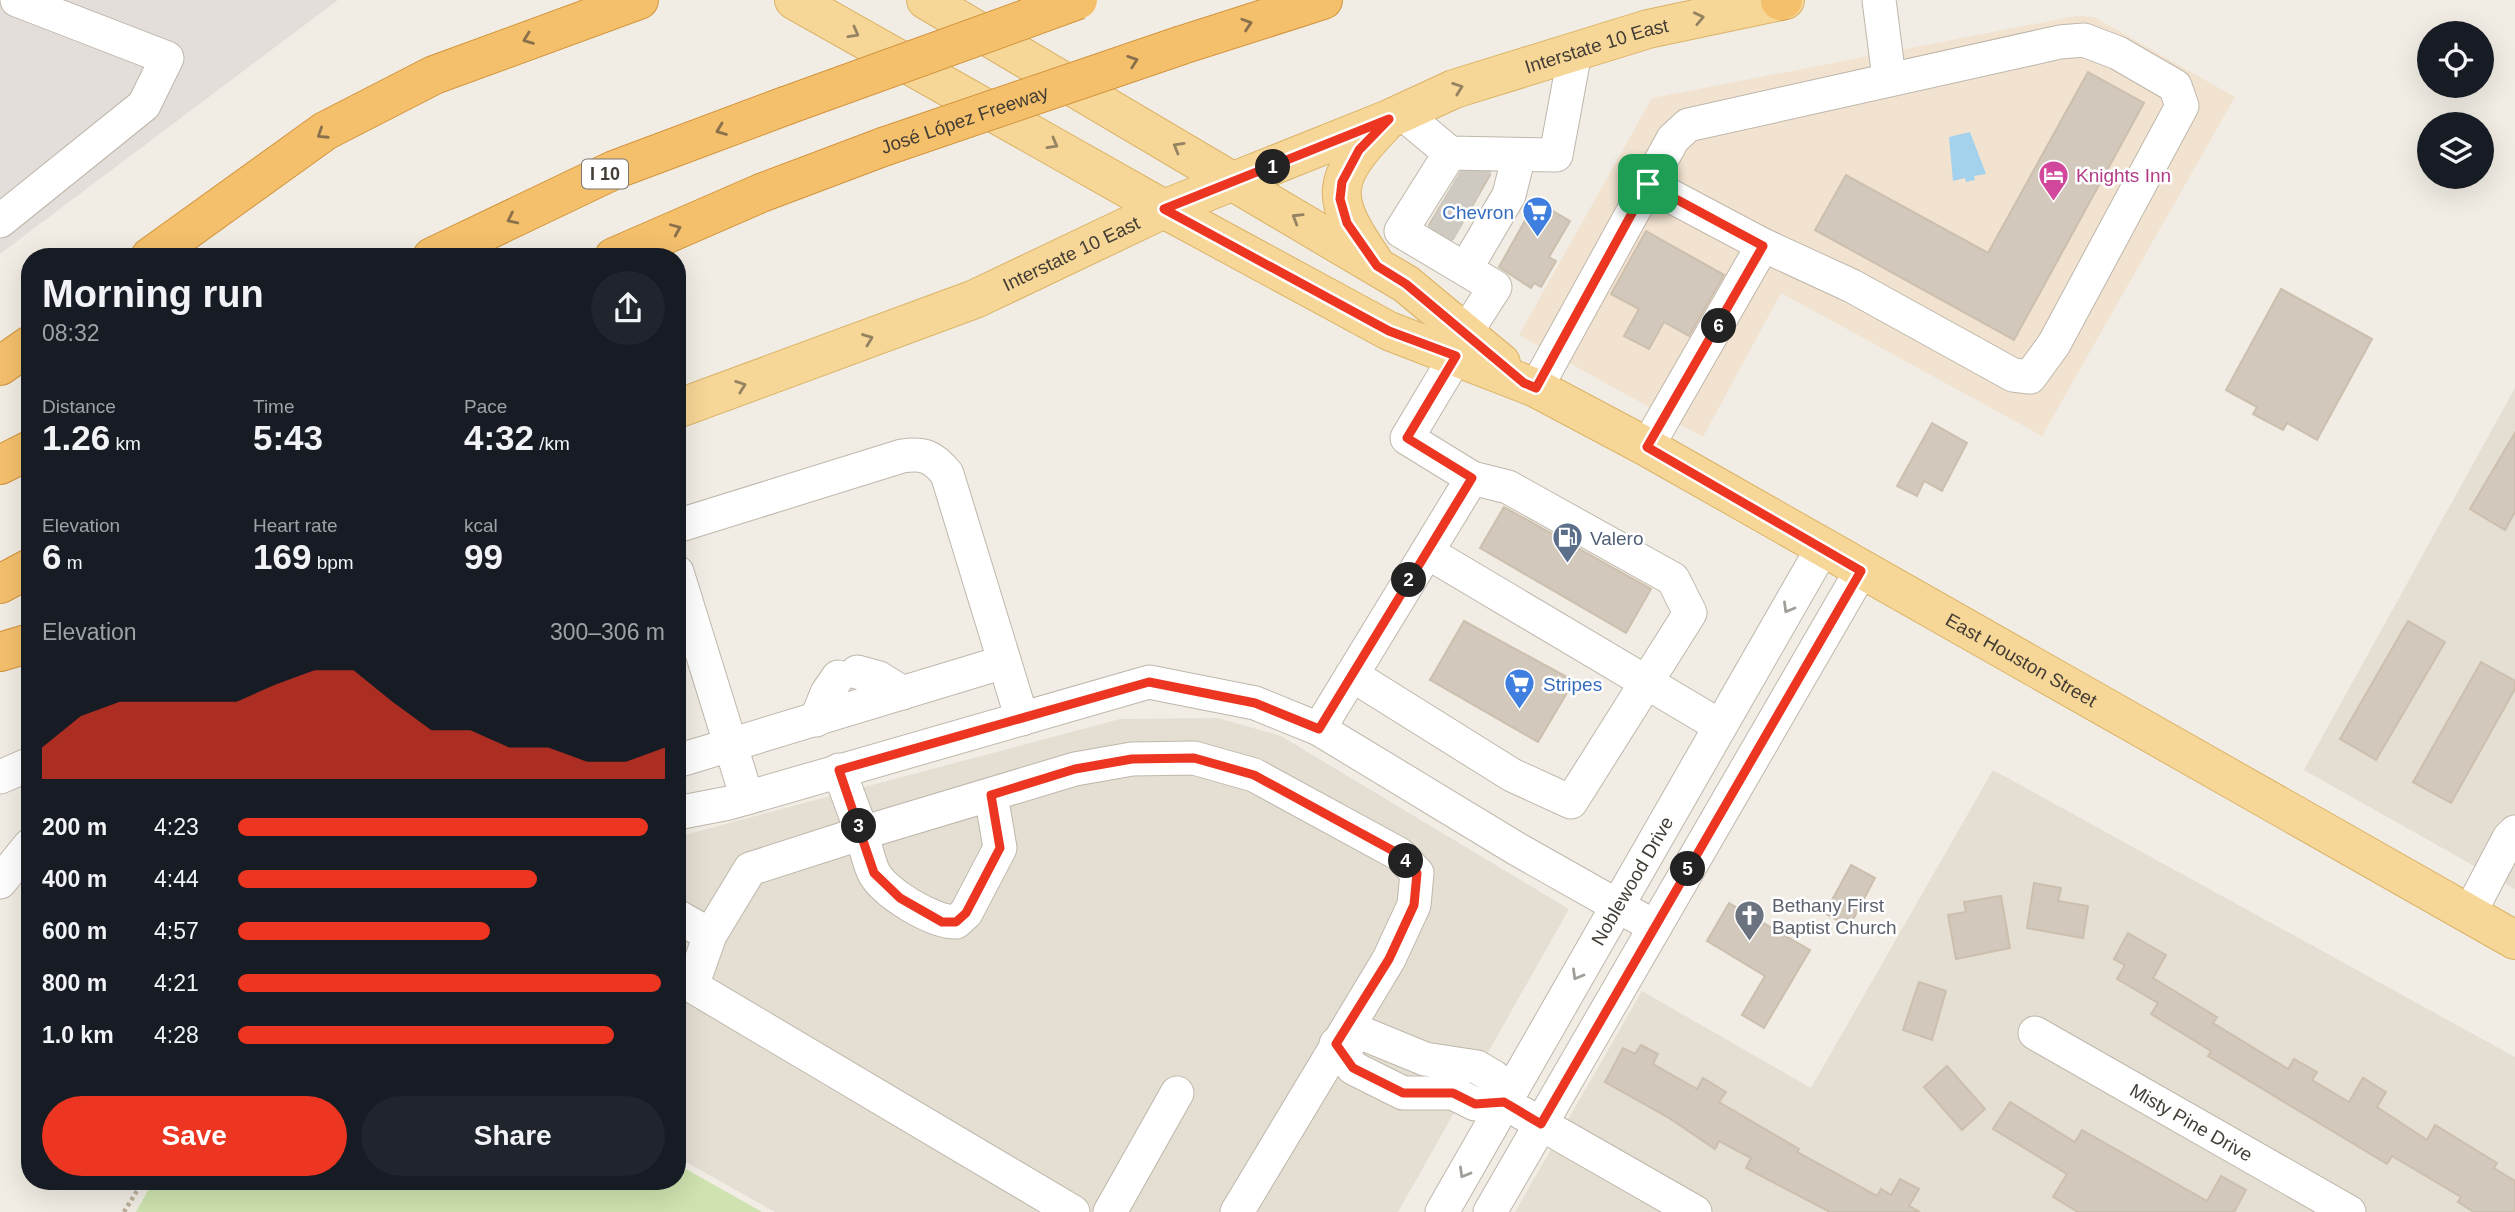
<!DOCTYPE html>
<html lang="en">
<head>
<meta charset="utf-8">
<style>
  body { margin:0; font-family:Helvetica,sans-serif; background:#20242c; color:#f1f3f6; height:100vh; display:flex; flex-direction:column; font-size:26px; white-space:nowrap }
  * { box-sizing:border-box; margin:0 }
  p { font-size:23px; color:#9ea1a6 }
  .icon { flex:none; width:38px; height:38px; fill:none; stroke:currentColor; stroke-width:2; stroke-linecap:round; stroke-linejoin:round }
  .map { position:relative; flex:1; overflow:hidden }
  .side { position:absolute; left:21px; top:248px; width:665px; height:942px; display:flex; flex-direction:column; background:#171b24; border-radius:28px; box-shadow:0 7px 28px #0002 }
  .side>* { flex:none }
  .fabs { position:absolute; left:2417px; top:21px; display:grid; gap:14px }
  .fabs a { display:grid; place-items:center; width:77px; height:77px; border-radius:50%; background:#171b24; box-shadow:0 7px 28px #0002; font-size:35px }
  .pin { position:absolute; display:grid; place-items:center; width:60px; height:60px; color:#fff; margin:-30px; border-radius:14px; box-shadow:0 4px 10px #0006 }
  .km { position:absolute; width:35px; height:35px; margin:-18px; border-radius:50%; background:#222; color:#fff; font-size:19px; line-height:35px; text-align:center }
  .round { display:grid; place-items:center; flex:none; width:74px; height:74px; border-radius:37px; background:#20242c }
  .head { display:flex; align-items:center; justify-content:space-between; height:119px; padding:0 21px }
  h1 { font-size:38px; font-weight:700; line-height:52px }
  .stats { display:grid; grid-template-columns:repeat(3,1fr); gap:10px; height:119px; padding:7px 21px }
  .stats div { display:grid; align-content:center }
  .stats b { font-size:35px; font-weight:700 }
  .stats small { font-size:19px; font-weight:400 }
  .stats p { font-size:19px }
  .chart { height:196px; padding:14px 21px }
  .chart p { display:flex; justify-content:space-between }
  .chart svg { width:100%; height:126px; margin-top:7px; fill:#ec3621; opacity:.7 }
  .cta { display:flex; gap:14px; margin-top:auto; padding:14px 21px }
  .cta a { flex:1; height:80px; border-radius:42px; background:#ec3621; color:#fff; font-size:28px; font-weight:700; line-height:80px; text-align:center }
  .cta a+a { background:#20242c; color:#f1f3f6 }
  ul { padding:0 21px; list-style:none; font-size:23px }
  li { display:grid; grid-template-columns:112px 84px 1fr; align-items:center; height:52px }
  li i { height:18px; border-radius:9px; background:#ec3621 }
  .map>svg:first-child { display:block }
  .residential { fill:#e5ded3 }
  .commercial { fill:#f2e2d0 }
  .industrial { fill:#e3ded9 }
  .green { fill:#cee3af }
  .water { fill:#a4d1eb }
  .building { fill:#d2c8bb; stroke:#ccbfae; stroke-width:2 }
  .lines { fill:none; stroke-linecap:round; stroke-linejoin:round }
  .minor-tunnel { stroke:#cecac1; stroke-width:33; stroke-dasharray:33 17; stroke-linecap:butt }
  .minor-casing { stroke:#bfb7ab; stroke-width:35 }
  .major-casing { stroke:#dbb368; stroke-width:40 }
  .highway-casing { stroke:#d2943d; stroke-width:40 }
  .path { stroke:#bcaf9a; stroke-width:4.5; stroke-dasharray:3.5 3.5; stroke-linecap:butt }
  .minor { stroke:#fff; stroke-width:33 }
  .major { stroke:#f7d797; stroke-width:38 }
  .highway { stroke:#f4c06c; stroke-width:38 }
  .highway-bridge-casing { stroke:#d2943d; stroke-width:40; stroke-linecap:butt }
  .highway-bridge { stroke:#f4c06c; stroke-width:38 }
  .oneway { stroke:#948261 }
  .oneway2 { stroke:#8a714b }
  .oneway3 { stroke:#a19e9a }
  .route-casing { stroke:#fff; stroke-width:14 }
  .route { stroke:#ec3621; stroke-width:9 }
  .labels { text-anchor:middle; stroke-width:5; stroke-linejoin:round; paint-order:stroke }
  .shield { fill:#fff; stroke:#7b7772; stroke-width:2 }
  .shield-label { font-size:18px; font-weight:bold; fill:#433d35 }
  .street-label { font-size:19px; fill:#433d35; stroke:#fff }
  .hotel-label { font-size:19px; fill:#b23c85; stroke:#fff; text-anchor:start }
  .shop-label { font-size:19px; fill:#366cbe; stroke:#fff; text-anchor:end }
  .service-label { font-size:19px; fill:#4e5e75; stroke:#fff; text-anchor:start }
  .worship-label { font-size:19px; fill:#5b616d; stroke:#fff; text-anchor:start }
</style>
</head>
<body>
<div class="map">
<svg width="2515" height="1212" viewBox="0 0 2515 1212">
  <rect width="100%" height="100%" fill="#f1ede4"/>
  <g class="residential">
    <path d="M 2515,388 L 2515,889 L 2304,770 Z"/>
    <path d="M 1218,718 L 1281,736 L 1569,909 L 1398,1212 L 775,1212 L 677,1157 L 677,837 L 1120,719 Z"/>
    <path d="M 1993,770 L 2515,1057 L 2515,1212 L 1515,1212 L 1642,991 L 1811,1088 Z"/>
  </g>
  <path class="commercial" d="M 2076,16 L 2094,17 L 2235,97 L 2042,436 L 1781,293 L 1703,437 L 1519,335 L 1652,98 Z"/>
  <path class="industrial" d="M 0,0 L 338,0 L 0,254 Z"/>
  <path class="green" d="M 677,1164 L 762,1212 L 136,1212 L 153,1181 L 677,1181 Z"/>
  <path class="water" d="M 1970,132 L 1986,174 L 1974,176 L 1975,180 L 1966,182 L 1965,178 L 1953,181 L 1949,137 Z"/>
  <g class="building">
    <path d="M 2088,72 L 2144,103 L 2014,340 L 1815,230 L 1846,175 L 1988,253 Z"/>
    <path d="M 1461,172 L 1490,175 L 1453,239 L 1429,225 Z"/>
    <path d="M 1536,201 L 1570,221 L 1549,257 L 1556,261 L 1541,287 L 1534,283 L 1531,288 L 1499,267 Z"/>
    <path d="M 1646,231 L 1724,275 L 1689,336 L 1664,322 L 1649,349 L 1624,336 L 1639,309 L 1611,294 Z"/>
    <path d="M 2281,289 L 2372,339 L 2317,440 L 2287,423 L 2283,430 L 2253,414 L 2257,407 L 2226,390 Z"/>
    <path d="M 1932,423 L 1967,443 L 1942,491 L 1924,481 L 1917,496 L 1897,486 Z"/>
    <path d="M 2515,433 L 2515,512 L 2505,530 L 2470,509 Z"/>
    <path d="M 1504,507 L 1651,589 L 1626,633 L 1480,548 Z"/>
    <path d="M 1464,621 L 1574,681 L 1538,742 L 1430,680 Z"/>
    <path d="M 2408,621 L 2445,642 L 2376,760 L 2340,739 Z"/>
    <path d="M 2481,662 L 2515,681 L 2515,689 L 2451,803 L 2413,782 Z"/>
    <path d="M 1851,865 L 1875,878 L 1849,927 L 1825,913 Z"/>
    <path d="M 2034,883 L 2061,888 L 2058,901 L 2088,906 L 2083,938 L 2027,928 Z"/>
    <path d="M 2001,896 L 2010,948 L 1956,959 L 1948,915 L 1966,912 L 1964,902 Z"/>
    <path d="M 1729,903 L 1810,950 L 1764,1028 L 1742,1015 L 1765,976 L 1707,941 Z"/>
    <path d="M 2128,933 L 2166,955 L 2153,978 L 2217,1017 L 2213,1023 L 2288,1069 L 2294,1059 L 2317,1072 L 2312,1080 L 2349,1102 L 2363,1078 L 2386,1092 L 2377,1107 L 2427,1140 L 2435,1125 L 2497,1163 L 2494,1168 L 2515,1181 L 2515,1212 L 2474,1212 L 2458,1202 L 2461,1197 L 2392,1156 L 2387,1164 L 2208,1056 L 2211,1051 L 2151,1014 L 2158,1003 L 2117,979 L 2125,965 L 2114,959 Z"/>
    <path d="M 1919,982 L 1946,991 L 1932,1040 L 1903,1030 Z"/>
    <path d="M 1641,1045 L 1658,1054 L 1653,1064 L 1697,1089 L 1703,1078 L 1726,1092 L 1719,1102 L 1799,1149 L 1797,1152 L 1877,1196 L 1881,1189 L 1891,1195 L 1900,1179 L 1919,1189 L 1909,1206 L 1920,1212 L 1830,1212 L 1746,1168 L 1751,1158 L 1719,1141 L 1715,1149 L 1669,1118 L 1605,1082 L 1623,1048 L 1635,1054 Z"/>
    <path d="M 1947,1066 L 1985,1109 L 1962,1130 L 1924,1087 Z"/>
    <path d="M 2010,1102 L 2075,1142 L 2082,1130 L 2207,1201 L 2221,1176 L 2246,1190 L 2234,1212 L 2078,1212 L 2053,1197 L 2067,1174 L 1993,1129 Z"/>
  </g>
  <g class="lines">
    <g class="minor-tunnel">
      <path d="M 1462,168 L 1485,182"/>
      <path d="M 1448,192 L 1472,206"/>
      <path d="M 1434,217 L 1458,231"/>
    </g>
    <defs>
      <g id="minor">
        <path d="M 1879,0 L 1889,78"/>
        <path d="M 1402,113 L 1450,153 L 1556,155 L 1575,52"/>
        <path d="M 1450,153 L 1401,231 L 1495,287 L 1465,334"/>
        <path d="M 0,221 L 144,105 L 167,58 L 17,0"/>
        <path d="M 1466,268 L 1509,195 L 1519,155"/>
        <path d="M 1456,356 L 1407,438 L 1472,478 L 1427,552 L 1720,726"/>
        <path d="M 1536,388 L 1673,139 L 1688,125 L 2060,42 L 2084,40 L 2118,53 L 2175,86 L 2182,106 L 2054,344 L 2030,377 L 2013,375 L 1852,286 L 1763,245 L 1648,184"/>
        <path d="M 1647,447 L 1763,245"/>
        <path d="M 677,526 L 902,456 C 923,453 933,456 947,474 L 1022,719"/>
        <path d="M 677,572 L 747,798"/>
        <path d="M 857,672 L 879,678 L 903,693"/>
        <path d="M 1352,675 L 1512,775 L 1571,802 L 1690,613 L 1673,579 L 1508,487 L 1472,478"/>
        <path d="M 816,720 L 827,693 L 838,677"/>
        <path d="M 1319,729 L 1427,552"/>
        <path d="M 677,761 L 1004,662"/>
        <path d="M 839,770 L 862,833 L 750,869 L 710,935 L 692,986 L 1073,1212"/>
        <path d="M 0,777 L 30,764"/>
        <path d="M 991,795 L 1000,848 L 966,913 L 956,922 C 933,922 883,893 873,871 C 868,859 865,845 862,833 L 1075,769 L 1132,759 L 1194,758 L 1254,775 L 1399,854 L 1417,873 L 1414,905 L 1389,959 L 1237,1212"/>
        <path d="M 677,813 L 729,803 L 1149,682 L 1255,703 L 1319,729 L 1517,849 L 1655,927"/>
        <path d="M 0,882 L 30,845"/>
        <path d="M 2469,914 L 2509,838 L 2515,832"/>
        <path d="M 677,916 L 710,935"/>
        <path id="s1" d="M 2035,1033 L 2349,1212"/>
        <path d="M 1364,1034 L 1425,1059 L 1477,1067 L 1494,1077 L 1505,1103 L 1475,1104 L 1453,1093 L 1403,1093 L 1353,1068 L 1336,1044 Z"/>
        <path d="M 1522,1113 L 1695,1212"/>
        <path d="M 1110,1212 L 1177,1093"/>
        <path id="s2" d="M 1442,1212 L 1822,549"/>
        <path d="M 1490,1212 L 1861,571"/>
      </g>
      <g id="major">
        <path id="s3" d="M 794,0 L 1164,209 L 1389,331 L 1536,388 L 1647,447 L 2515,940"/>
        <path d="M 926,0 L 1406,284 L 1501,363"/>
        <path d="M 1372,259 C 1329,197 1331,179 1383,125"/>
        <path id="s4" d="M 677,409 L 975,299 L 1164,209 L 1389,119 L 1454,89 L 1648,29 L 1785,0"/>
      </g>
      <g id="highway">
        <path d="M 1780,1 L 1783,0"/>
        <path d="M 1182,45 L 1323,0"/>
        <path d="M 150,257 L 325,131 L 434,75 L 639,0"/>
        <path d="M 432,257 L 614,170 L 785,106"/>
        <path d="M 614,257 L 761,193 L 883,147"/>
        <path d="M 0,366 L 30,345"/>
        <path d="M 0,465 L 30,450"/>
        <path d="M 0,584 L 30,568"/>
        <path d="M 0,652 L 30,643"/>
      </g>
    </defs>
    <use href="#minor" class="minor-casing"/>
    <use href="#major" class="major-casing"/>
    <use href="#highway" class="highway-casing"/>
    <path class="path" d="M 124,1212 L 143,1181"/>
    <use href="#minor" class="minor"/>
    <use href="#major" class="major"/>
    <use href="#highway" class="highway"/>
    <defs>
      <g id="highway-bridge">
        <path d="M 785,106 L 1078,0"/>
        <path id="s5" d="M 883,147 L 1182,45"/>
      </g>
    </defs>
    <use href="#highway-bridge" class="highway-bridge-casing"/>
    <use href="#highway-bridge" class="highway-bridge"/>
  </g>
  <defs><path id="oneway-chevron" d="M-2-3.5L2.5 0L-2 3.5" fill="none" stroke-width="1.6" stroke-linecap="round" stroke-linejoin="round" transform="scale(1.75)"/></defs>
  <g class="oneway">
    <use href="#oneway-chevron" transform="translate(1699 18) rotate(-12)"/>
    <use href="#oneway-chevron" transform="translate(854 33) rotate(29)"/>
    <use href="#oneway-chevron" transform="translate(1458 88) rotate(-20)"/>
    <use href="#oneway-chevron" transform="translate(1053 144) rotate(29)"/>
    <use href="#oneway-chevron" transform="translate(1178 147) rotate(-150)"/>
    <use href="#oneway-chevron" transform="translate(1297 218) rotate(-149)"/>
    <use href="#oneway-chevron" transform="translate(868 339) rotate(-21)"/>
    <use href="#oneway-chevron" transform="translate(741 386) rotate(-20)"/>
  </g>
  <g class="oneway2">
    <use href="#oneway-chevron" transform="translate(1247 24) rotate(-18)"/>
    <use href="#oneway-chevron" transform="translate(528 39) rotate(159)"/>
    <use href="#oneway-chevron" transform="translate(1133 61) rotate(-19)"/>
    <use href="#oneway-chevron" transform="translate(721 130) rotate(159)"/>
    <use href="#oneway-chevron" transform="translate(322 134) rotate(147)"/>
    <use href="#oneway-chevron" transform="translate(512 219) rotate(154)"/>
    <use href="#oneway-chevron" transform="translate(676 229) rotate(-23)"/>
  </g>
  <g class="oneway3">
    <use href="#oneway-chevron" transform="translate(1788 608) rotate(120)"/>
    <use href="#oneway-chevron" transform="translate(1577 975) rotate(120)"/>
    <use href="#oneway-chevron" transform="translate(1464 1173) rotate(120)"/>
  </g>
  <g class="lines">
    <defs>
      <path id="route" d="M 1389,119 L 1359,150 L 1342,182 L 1340,199 L 1347,223 L 1377,266 L 1406,284 L 1524,383 L 1536,388 L 1648,184 L 1763,246 L 1647,447 L 1861,571 L 1541,1124 L 1504,1102 L 1475,1104 L 1453,1093 L 1403,1093 L 1353,1068 L 1336,1044 L 1389,959 L 1414,905 L 1417,873 L 1399,854 L 1254,775 L 1194,758 L 1132,759 L 1075,769 L 991,795 L 1000,848 L 966,913 L 956,922 L 942,922 L 900,898 L 874,873 L 839,770 L 1149,682 L 1255,703 L 1319,729 L 1472,478 L 1407,438 L 1456,356 L 1389,331 L 1164,209 Z"/>
    </defs>
    <use href="#route" class="route-casing"/>
    <use href="#route" class="route"/>
  </g>
  <defs>
    <symbol id="hotel-pin" viewBox="-11 -11 22 30"><path d="M0 17L-7.5 6A9.5 9.5 0 1 1 7.5 6Z" fill="#d1479c" stroke="#fff"/><path d="M-6-4.5h1.5V1H6V5H4.5V3h-9V5H-6ZM-4 0a1.8 1.8 0 1 1 3.6 0ZM.5 0V-2.5h3Q6-2.5 6 0Z" fill="#fff"/></symbol>
    <symbol id="supermarket-pin" viewBox="-11 -11 22 30"><path d="M0 17L-7.5 6A9.5 9.5 0 1 1 7.5 6Z" fill="#3f7fe0" stroke="#fff"/><path d="M-6-5.5h2.5l.6 2H6L4.5 2H-2.5L-4.4-4H-6ZM-1.5 3.2a1.3 1.3 0 1 0 .1 0ZM3 3.2a1.3 1.3 0 1 0 .1 0Z" fill="#fff"/></symbol>
    <symbol id="fuel-pin" viewBox="-11 -11 22 30"><path d="M0 17L-7.5 6A9.5 9.5 0 1 1 7.5 6Z" fill="#5c6f8a" stroke="#fff"/><path d="M-5.5-6h7V0h2V4h1.3V-2.5L3-4.5l.8-.8L6-3V5H2.5V1h-1V6h-7ZM-4.2-4.7v3.2H.2V-4.7Z" fill="#fff"/></symbol>
    <symbol id="church-pin" viewBox="-11 -11 22 30"><path d="M0 17L-7.5 6A9.5 9.5 0 1 1 7.5 6Z" fill="#6b7280" stroke="#fff"/><path d="M-1.2-6h2.4v3.5h3.3v2.4h-3.3V6h-2.4V-.1h-3.3v-2.4h3.3Z" fill="#fff"/></symbol>
  </defs>
  <g fill-rule="evenodd">
    <use href="#hotel-pin" x="2036" y="158" width="35" height="47"/>
    <use href="#supermarket-pin" x="1520" y="194" width="35" height="47"/>
    <use href="#fuel-pin" x="1550" y="520" width="35" height="47"/>
    <use href="#supermarket-pin" x="1502" y="666" width="35" height="47"/>
    <use href="#church-pin" x="1732" y="898" width="35" height="47"/>
  </g>
  <g class="labels">
    <rect class="shield" x="582" y="159.5" width="46" height="29" rx="5"/>
    <g class="shield-label">
      <text x="605" y="180">I 10</text>
    </g>
    <g class="street-label">
      <text dy="7" stroke="none"><textPath href="#s4" startOffset="990">Interstate 10 East</textPath></text>
      <text dy="7" stroke="none"><textPath href="#s5" startOffset="86">José López Freeway</textPath></text>
      <text dy="7" stroke="none"><textPath href="#s4" startOffset="424">Interstate 10 East</textPath></text>
      <text dy="7" stroke="none"><textPath href="#s3" startOffset="1395">East Houston Street</textPath></text>
      <text dy="7" stroke="none"><textPath href="#s2" startOffset="382">Noblewood Drive</textPath></text>
      <text dy="7" stroke="none"><textPath href="#s1" startOffset="180">Misty Pine Drive</textPath></text>
    </g>
    <g class="hotel-label">
      <text x="2076" y="182">Knights Inn</text>
    </g>
    <g class="shop-label">
      <text x="1514" y="219">Chevron</text>
      <text x="1543" y="691" text-anchor="start">Stripes</text>
    </g>
    <g class="service-label">
      <text x="1590" y="545">Valero</text>
    </g>
    <g class="worship-label">
      <text x="1772" y="912">Bethany First<tspan x="1772" dy="22">Baptist Church</tspan></text>
    </g>
  </g>
</svg>
<div class="fabs">
<a><svg class="icon" aria-label="locate" viewBox="0 0 24 24"><circle cx="12" cy="12" r="6"/><path d="M12 2v4M12 18v4M2 12h4M18 12h4"/></svg></a>
<a><svg class="icon" aria-label="layers" viewBox="0 0 24 24"><path d="M12 4l9 5-9 5-9-5zM3 14l9 5 9-5"/></svg></a>
</div>
<div class="pin" style="left:1648px;top:184px;background:#1e9e55"><svg class="icon" aria-label="arrive" viewBox="0 0 24 24"><path d="M6 21V4h12l-3 4 3 4H6"/></svg></div>
<b class="km" style="left:1273px;top:167px">1</b>
<b class="km" style="left:1409px;top:580px">2</b>
<b class="km" style="left:859px;top:826px">3</b>
<b class="km" style="left:1406px;top:861px">4</b>
<b class="km" style="left:1688px;top:869px">5</b>
<b class="km" style="left:1719px;top:326px">6</b>
<section class="side">
<div class="head"><div><h1>Morning run</h1><p>08:32</p></div><a class="round"><svg class="icon" aria-label="share" viewBox="0 0 24 24"><path d="M12 15V3M7 8l5-5 5 5M5 13v7h14v-7"/></svg></a></div>
<div class="stats">
<div><p>Distance</p><b>1.26<small> km</small></b></div>
<div><p>Time</p><b>5:43</b></div>
<div><p>Pace</p><b>4:32<small> /km</small></b></div>
</div>
<div class="stats">
<div><p>Elevation</p><b>6<small> m</small></b></div>
<div><p>Heart rate</p><b>169<small> bpm</small></b></div>
<div><p>kcal</p><b>99</b></div>
</div>
<div class="chart"><p><span>Elevation</span>300–306 m</p>
<svg viewBox="0 0 160 44" preserveAspectRatio="none"><path d="M0 44V33L10 22L20 17L30 17L40 17L50 17L60 11L70 6L80 6L90 17L100 27L110 27L120 33L130 33L140 38L150 38L160 33V44z"/></svg>
</div>
<ul>
<li><b>200 m</b>4:23<i style="width:96%"></i></li>
<li><b>400 m</b>4:44<i style="width:70%"></i></li>
<li><b>600 m</b>4:57<i style="width:59%"></i></li>
<li><b>800 m</b>4:21<i style="width:99%"></i></li>
<li><b>1.0 km</b>4:28<i style="width:88%"></i></li>
</ul>
<div class="cta"><a>Save</a><a>Share</a></div>
</section>
</div>
</body>
</html>
